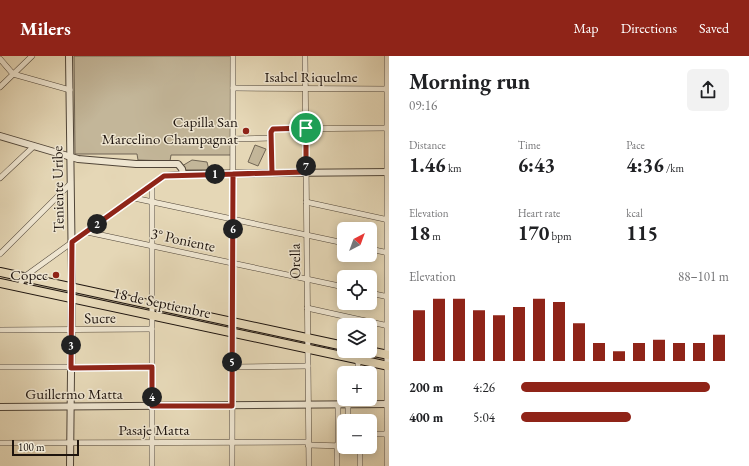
<!DOCTYPE html>
<html lang="en">
<head>
<meta charset="utf-8">
<style>
  body { margin:0; font-family:"EB Garamond",serif; background:#f2f2f2; color:#202124; height:100vh; display:flex; flex-direction:column; font-size:15px; white-space:nowrap }
  * { box-sizing:border-box; margin:0 }
  p { font-size:13px; color:#757577 }
  .icon { flex:none; width:22px; height:22px; fill:none; stroke:currentColor; stroke-width:2; stroke-linecap:round; stroke-linejoin:round }
  .map { position:relative; flex:1; overflow:hidden }
  .sheet { display:flex; flex-direction:column; background:#fff; width:360px }
  .sheet>* { flex:none }
  .needle { width:26px; rotate:41deg }
  .controls { position:absolute; left:337px; top:166px; display:grid; gap:8px }
  .controls a { display:grid; place-items:center; width:40px; height:40px; border-radius:6px; background:#fff; box-shadow:0 2px 10px #0003; font-size:20px }
  .scale { position:absolute; left:12px; bottom:10px; width:67px; box-sizing:border-box; padding-left:4px; border:2px solid #1e140e; border-top:0; font-size:11px; line-height:14px; white-space:nowrap; color:#1e140e; -webkit-text-stroke:3px #eee5d0; paint-order:stroke }
  .pin { position:absolute; display:grid; place-items:center; width:34px; height:34px; color:#fff; margin:-17px; border:2px solid #fff; border-radius:50%; box-shadow:0 1px 4px #0007 }
  .km { position:absolute; width:20px; height:20px; margin:-10px; border-radius:50%; background:#222; color:#fff; font-size:11px; line-height:20px; text-align:center }
  .round { display:grid; place-items:center; flex:none; width:42px; height:42px; border-radius:6px; background:#f2f2f2 }
  .head { display:flex; align-items:center; justify-content:space-between; height:68px; padding:0 20px }
  h1 { font-size:22px; font-weight:700; line-height:30px }
  .stats { display:grid; grid-template-columns:repeat(3,1fr); gap:6px; height:68px; padding:4px 20px }
  .stats div { display:grid; align-content:center }
  .stats b { font-size:20px; font-weight:700 }
  .stats small { font-size:11px; font-weight:400 }
  .stats p { font-size:11px }
  .chart { height:112px; padding:8px 20px }
  .chart p { display:flex; justify-content:space-between }
  .chart svg { width:100%; height:72px; margin-top:4px; stroke:#8f2418; stroke-width:6 }
  ul { padding:0 20px; list-style:none; font-size:13px }
  li { display:grid; grid-template-columns:64px 48px 1fr; align-items:center; height:30px }
  li i { height:10px; border-radius:5px; background:#8f2418 }
  header { display:flex; align-items:center; gap:24px; box-sizing:border-box; height:56px; padding:0 20px; background:#8f2418; color:#fff }
  header strong { font-size:19px }
  nav { display:flex; gap:22px; margin-inline-start:auto; font-size:14px }
  main { display:flex; flex:1; min-height:0 }
  .map>svg:first-child { display:block }
  .green { fill:#c3b699; stroke:#706554 }
  .lines { fill:none; stroke-linecap:round; stroke-linejoin:round }
  .minor-casing { stroke:#504538; stroke-width:6 }
  .tertiary-casing { stroke:#504538; stroke-width:8 }
  .primary-casing { stroke:#1e140e; stroke-width:10 }
  .minor { stroke:#eee5d0; stroke-width:5 }
  .tertiary { stroke:#eee5d0; stroke-width:6 }
  .primary { stroke:#e5d7b6; stroke-width:8 }
  .route-casing { stroke:#fff; stroke-width:8 }
  .route { stroke:#8f2418; stroke-width:5 }
  .poi-dot { fill:#8f2418; stroke:#eee5d0; stroke-width:1.5 }
  .labels { text-anchor:middle; stroke-width:3; stroke-linejoin:round; paint-order:stroke }
  .street-label { font-size:15px; fill:#1e140e; stroke:#eee5d0 }
  .poi-label { font-size:15px; fill:#1e140e; stroke:#eee5d0; text-anchor:end }
</style>
</head>
<body>
<header>
<strong>Milers</strong>
<nav><a>Map</a><a>Directions</a><a>Saved</a></nav>
</header>
<main>
<div class="map">
<svg width="389" height="410" viewBox="0 0 389 410">
  <rect width="100%" height="100%" fill="#e5d7b6"/>
  <filter id="stains"><feTurbulence type="fractalNoise" baseFrequency=".005" numOctaves="4"/><feColorMatrix values="0 0 0 0 .2 0 0 0 0 .09 0 0 0 0 .02 0 0 0 .5 -.17"/></filter>
  <radialGradient id="worn" r=".72"><stop offset=".6" stop-color="#630" stop-opacity="0"/><stop offset="1" stop-color="#630" stop-opacity=".3"/></radialGradient>
  <g class="green">
    <path d="M 74,0 L 231,0 L 232,99 L 171,99 L 170,105 L 138,104 L 137,98 L 75,98 Z"/>
    <path d="M 255,89 L 266,93 L 258,110 L 248,106 Z"/>
    <path d="M 192,104 L 207,106 L 209,114 L 183,114 L 182,110 Z"/>
    <path d="M 25,224 L 69,234 L 68,239 L 23,229 Z"/>
    <path d="M 74,234 L 149,250 L 149,255 L 74,240 Z"/>
    <path d="M 158,252 L 229,267 L 229,274 L 157,258 Z"/>
    <path d="M 233,268 L 305,284 L 305,289 L 233,274 Z"/>
    <path d="M 315,285 L 344,292 L 344,295 L 358,295 L 384,301 L 384,307 L 315,292 Z"/>
  </g>
  <g class="lines">
    <defs>
      <g id="minor">
        <path d="M 305,0 L 309,410"/>
        <path d="M 387,0 L 387,410"/>
        <path d="M 0,3 L 13,18 L 70,34"/>
        <path d="M 0,31 L 32,0"/>
        <path d="M 233,32 L 389,33"/>
        <path d="M 233,83 L 271,82"/>
        <path d="M 271,117 L 271,76 L 273,73 L 389,72"/>
        <path d="M 0,122 L 34,90"/>
        <path d="M 134,142 L 344,187"/>
        <path d="M 306,146 L 389,164"/>
        <path d="M 87,176 L 344,231"/>
        <path d="M 370,193 L 389,197"/>
        <path d="M 0,198 L 70,128"/>
        <path d="M 19,231 L 24,221 L 161,122 L 167,119 L 183,118"/>
        <path d="M 370,237 L 389,241"/>
        <path d="M 307,252 L 389,270"/>
        <path d="M 0,274 L 152,273"/>
        <path d="M 0,311 L 152,311"/>
        <path d="M 232,311 L 308,310"/>
        <path d="M 358,317 L 358,303"/>
        <path d="M 338,349 L 338,390"/>
        <path d="M 348,349 L 348,365"/>
        <path d="M 370,378 L 387,378"/>
        <path d="M 0,387 L 308,386"/>
        <path d="M 308,389 L 344,390"/>
        <path d="M 337,389 L 337,410"/>
        <path d="M 360,391 L 360,410"/>
        <path d="M 152,410 L 152,128"/>
        <path d="M 232,410 L 233,0"/>
      </g>
      <g id="tertiary">
        <path d="M 69,0 L 72,223 L 70,410"/>
        <path d="M 0,80 L 78,103 L 136,108 L 178,108 L 182,113 L 183,118 L 389,116"/>
        <path d="M 0,351 L 389,348"/>
      </g>
      <g id="primary">
        <path d="M 0,216 L 344,290"/>
        <path d="M 0,227 L 389,310"/>
        <path d="M 369,295 L 389,299"/>
      </g>
    </defs>
    <use href="#minor" class="minor-casing"/>
    <use href="#tertiary" class="tertiary-casing"/>
    <use href="#primary" class="primary-casing"/>
    <use href="#minor" class="minor"/>
    <use href="#tertiary" class="tertiary"/>
    <use href="#primary" class="primary"/>
  </g>
  <g class="lines">
    <defs>
      <path id="route" d="M 306,72 L 273,73 L 271,76 L 272,117 L 164,120 L 72,186 L 71,312 L 152,311 L 152,350 L 232,350 L 233,118 L 306,116 L 306,72"/>
    </defs>
    <use href="#route" class="route-casing"/>
    <use href="#route" class="route"/>
  </g>
  <g class="poi-dot">
    <circle cx="246" cy="75" r="4"/>
    <circle cx="56" cy="219" r="4"/>
  </g>
  <g class="labels">
    <g class="street-label">
      <text x="311" y="26">Isabel Riquelme</text>
      <text transform="translate(58 133) rotate(-91)" y="5">Teniente Uribe</text>
      <text transform="translate(183 184) rotate(12)" y="5">3° Poniente</text>
      <text transform="translate(295 205) rotate(-91)" y="5">Orella</text>
      <text transform="translate(162 247) rotate(12)" y="5">18 de Septiembre</text>
      <text transform="translate(100 262) rotate(-1)" y="5">Sucre</text>
      <text x="74" y="343">Guillermo Matta</text>
      <text x="154" y="379">Pasaje Matta</text>
    </g>
    <g class="poi-label">
      <text x="238" y="71">Capilla San<tspan x="238" dy="17">Marcelino Champagnat</tspan></text>
      <text x="48" y="224">Copec</text>
    </g>
  </g>
  <rect width="100%" height="100%" filter="url(#stains)"/>
  <rect width="100%" height="100%" fill="url(#worn)"/>
</svg>
<div class="controls">
<a><svg class="needle" viewBox="-14 -14 28 28"><path d="M0-13l5 13h-10z" fill="#e53935"/><path d="M0 13l5-13h-10z" fill="#757577"/></svg></a>
<a><svg class="icon" aria-label="locate" viewBox="0 0 24 24"><circle cx="12" cy="12" r="6"/><path d="M12 2v4M12 18v4M2 12h4M18 12h4"/></svg></a>
<a><svg class="icon" aria-label="layers" viewBox="0 0 24 24"><path d="M12 4l9 5-9 5-9-5zM3 14l9 5 9-5"/></svg></a>
<a>+</a>
<a>−</a>
</div>
<div class="scale">100 m</div>
<div class="pin" style="left:306px;top:72px;background:#1e9e55"><svg class="icon" aria-label="arrive" viewBox="0 0 24 24"><path d="M6 21V4h12l-3 4 3 4H6"/></svg></div>
<b class="km" style="left:215px;top:118px">1</b>
<b class="km" style="left:97px;top:168px">2</b>
<b class="km" style="left:71px;top:289px">3</b>
<b class="km" style="left:152px;top:341px">4</b>
<b class="km" style="left:232px;top:306px">5</b>
<b class="km" style="left:233px;top:173px">6</b>
<b class="km" style="left:306px;top:110px">7</b>
</div>
<section class="sheet">
<div class="head"><div><h1>Morning run</h1><p>09:16</p></div><a class="round"><svg class="icon" aria-label="share" viewBox="0 0 24 24"><path d="M12 15V3M7 8l5-5 5 5M5 13v7h14v-7"/></svg></a></div>
<div class="stats">
<div><p>Distance</p><b>1.46<small> km</small></b></div>
<div><p>Time</p><b>6:43</b></div>
<div><p>Pace</p><b>4:36<small> /km</small></b></div>
</div>
<div class="stats">
<div><p>Elevation</p><b>18<small> m</small></b></div>
<div><p>Heart rate</p><b>170<small> bpm</small></b></div>
<div><p>kcal</p><b>115</b></div>
</div>
<div class="chart"><p><span>Elevation</span>88–101 m</p>
<svg viewBox="0 0 160 44" preserveAspectRatio="none"><path d="M5 44V13M15 44V6M25 44V6M35 44V13M45 44V16M55 44V11M65 44V6M75 44V8M85 44V21M95 44V33M105 44V38M115 44V33M125 44V31M135 44V33M145 44V33M155 44V28"/></svg>
</div>
<ul>
<li><b>200 m</b>4:26<i style="width:91%"></i></li>
<li><b>400 m</b>5:04<i style="width:53%"></i></li>
</ul>
</section>
</main>
</body>
</html>
